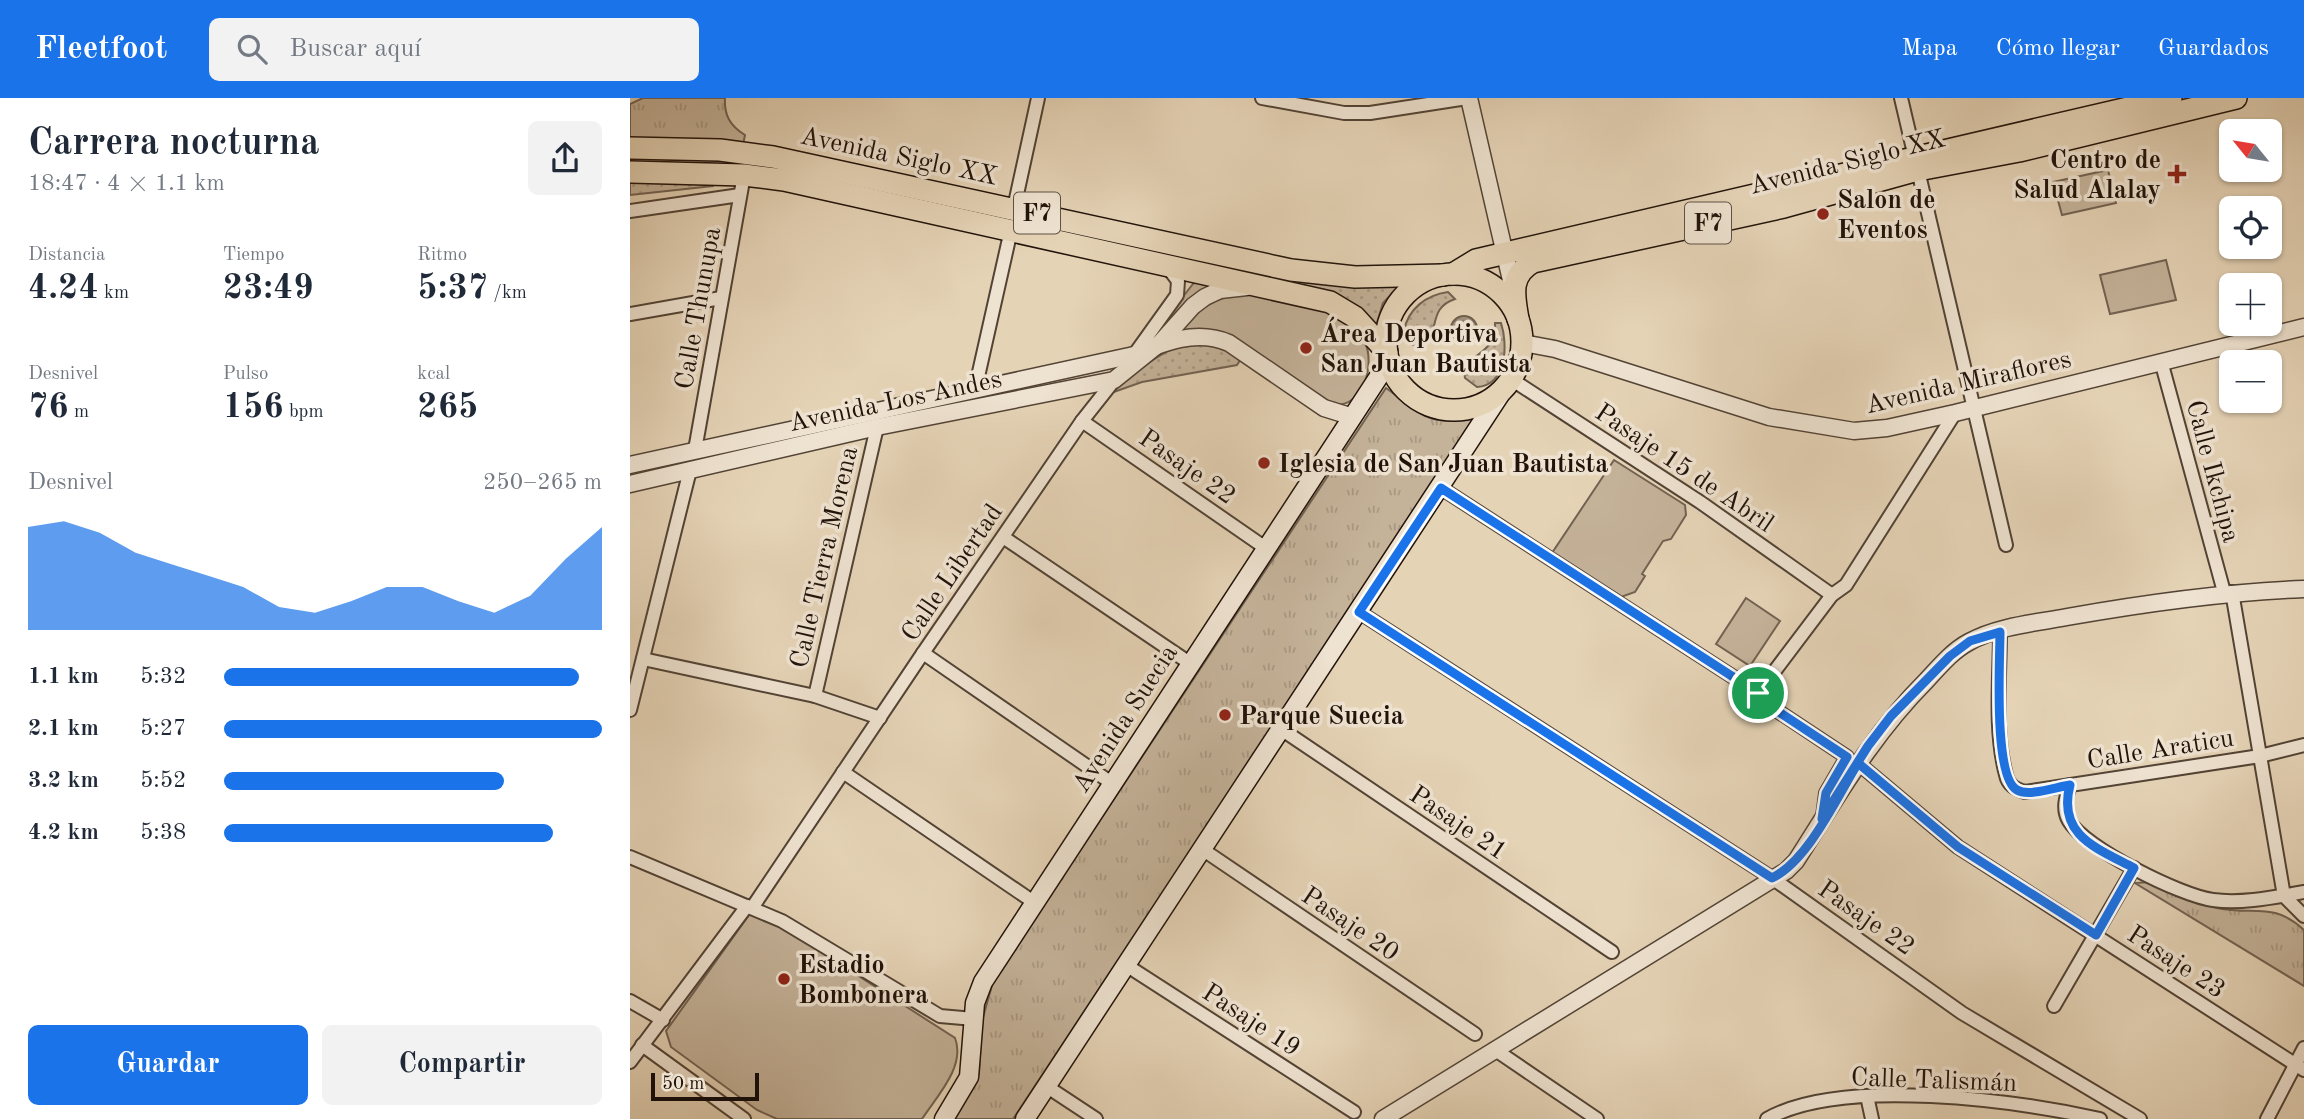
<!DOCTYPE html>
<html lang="es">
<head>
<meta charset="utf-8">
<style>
  body { margin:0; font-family:"Old Standard TT",serif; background:#f2f2f3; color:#1f2937; height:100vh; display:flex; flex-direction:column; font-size:26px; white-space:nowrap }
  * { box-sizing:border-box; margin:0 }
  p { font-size:23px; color:#747a83 }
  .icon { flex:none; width:38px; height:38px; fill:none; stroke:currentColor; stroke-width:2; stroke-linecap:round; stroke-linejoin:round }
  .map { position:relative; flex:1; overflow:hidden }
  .drawer { display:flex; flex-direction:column; background:#fff; width:630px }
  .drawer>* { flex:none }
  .needle { width:46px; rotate:300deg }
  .controls { position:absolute; left:1589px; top:21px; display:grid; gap:14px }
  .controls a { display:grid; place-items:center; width:63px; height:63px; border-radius:10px; background:#fff; box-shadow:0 2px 5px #0004; font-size:35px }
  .scale { position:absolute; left:21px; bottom:18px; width:108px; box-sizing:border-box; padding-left:7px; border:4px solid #21130a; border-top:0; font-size:19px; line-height:24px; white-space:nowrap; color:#21130a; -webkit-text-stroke:5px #eee2d0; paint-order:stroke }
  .pin { position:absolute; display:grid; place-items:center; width:60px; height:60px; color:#fff; margin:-30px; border:4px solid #fff; border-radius:50%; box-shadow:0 2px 7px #0007 }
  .round { display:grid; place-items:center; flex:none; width:74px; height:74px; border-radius:10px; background:#f2f2f3 }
  .head { display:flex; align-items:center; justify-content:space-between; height:119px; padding:0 28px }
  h1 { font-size:38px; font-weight:700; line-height:52px }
  .metrics { display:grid; grid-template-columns:repeat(3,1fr); gap:10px; height:119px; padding:7px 28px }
  .metrics div { display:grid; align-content:center }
  .metrics b { font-size:35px; font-weight:700 }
  .metrics small { font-size:19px; font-weight:400 }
  .metrics p { font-size:19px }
  .chart { height:196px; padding:14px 28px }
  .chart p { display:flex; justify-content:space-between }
  .chart svg { width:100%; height:126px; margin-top:7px; fill:#1a73e8; opacity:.7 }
  .primary-button { display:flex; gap:14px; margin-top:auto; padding:14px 28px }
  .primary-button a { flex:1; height:80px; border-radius:10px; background:#1a73e8; color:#fff; font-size:28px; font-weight:700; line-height:80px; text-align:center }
  .primary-button a+a { background:#f2f2f3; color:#1f2937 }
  ul { padding:0 28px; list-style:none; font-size:23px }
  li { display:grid; grid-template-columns:112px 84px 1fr; align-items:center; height:52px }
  li i { height:18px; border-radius:9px; background:#1a73e8 }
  header { display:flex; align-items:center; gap:42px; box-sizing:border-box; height:98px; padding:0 35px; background:#1a73e8; color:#fff }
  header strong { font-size:33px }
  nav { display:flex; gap:38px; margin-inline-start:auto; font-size:24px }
  .search { width:490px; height:63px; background:#f2f2f3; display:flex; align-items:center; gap:18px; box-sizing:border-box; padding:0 24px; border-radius:10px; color:#747a83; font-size:26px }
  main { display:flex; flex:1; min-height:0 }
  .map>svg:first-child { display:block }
  .grass { fill:url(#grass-dots); stroke:#726252; stroke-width:2 }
  .park { fill:url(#park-tufts); stroke:#726252; stroke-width:2 }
  .pitch { fill:#c4b299; stroke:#726252; stroke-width:2 }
  .water { fill:url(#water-rules); stroke:#6e5f4e; stroke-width:2 }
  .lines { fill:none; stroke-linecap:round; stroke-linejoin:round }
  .minor-casing { stroke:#524335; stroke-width:16 }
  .tertiary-casing { stroke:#524335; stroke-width:19 }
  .secondary-casing { stroke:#21130a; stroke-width:21 }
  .trunk-casing { stroke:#21130a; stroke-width:24 }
  .minor { stroke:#eee2d0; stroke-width:12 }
  .tertiary { stroke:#eee2d0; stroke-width:16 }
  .secondary { stroke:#eee2d0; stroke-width:18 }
  .trunk { stroke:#e5d3b6; stroke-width:21 }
  .route-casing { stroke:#fff; stroke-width:14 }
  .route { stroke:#1a73e8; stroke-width:9 }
  .poi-dot { fill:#8f2418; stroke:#eee2d0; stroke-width:2.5 }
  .labels { text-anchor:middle; stroke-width:7; stroke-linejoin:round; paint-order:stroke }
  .shield { fill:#eee2d0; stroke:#5e5145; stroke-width:2 }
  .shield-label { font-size:24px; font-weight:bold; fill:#21130a }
  .street-label { font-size:26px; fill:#21130a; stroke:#eee2d0 }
  .poi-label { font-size:26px; font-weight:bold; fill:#21130a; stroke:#eee2d0; text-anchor:start }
</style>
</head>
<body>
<header>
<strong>Fleetfoot</strong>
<div class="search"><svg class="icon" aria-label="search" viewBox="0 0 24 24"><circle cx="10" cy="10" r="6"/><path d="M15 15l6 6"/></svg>Buscar aquí</div>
<nav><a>Mapa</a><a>Cómo llegar</a><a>Guardados</a></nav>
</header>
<main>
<section class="drawer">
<div class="head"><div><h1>Carrera nocturna</h1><p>18:47 · 4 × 1.1 km</p></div><a class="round"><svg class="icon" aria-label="share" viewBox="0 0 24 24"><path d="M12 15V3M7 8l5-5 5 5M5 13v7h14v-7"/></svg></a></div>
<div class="metrics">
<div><p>Distancia</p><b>4.24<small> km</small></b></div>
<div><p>Tiempo</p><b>23:49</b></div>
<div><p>Ritmo</p><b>5:37<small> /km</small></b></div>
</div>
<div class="metrics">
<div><p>Desnivel</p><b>76<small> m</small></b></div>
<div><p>Pulso</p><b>156<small> bpm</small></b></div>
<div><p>kcal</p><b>265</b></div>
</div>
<div class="chart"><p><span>Desnivel</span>250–265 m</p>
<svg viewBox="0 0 160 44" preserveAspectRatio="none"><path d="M0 44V8L10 6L20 10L30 17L40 21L50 25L60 29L70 36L80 38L90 34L100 29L110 29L120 34L130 38L140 32L150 19L160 8V44z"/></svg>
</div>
<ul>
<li><b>1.1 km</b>5:32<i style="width:94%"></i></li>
<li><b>2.1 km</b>5:27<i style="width:100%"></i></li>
<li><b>3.2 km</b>5:52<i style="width:74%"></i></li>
<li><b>4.2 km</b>5:38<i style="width:87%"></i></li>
</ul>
<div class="primary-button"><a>Guardar</a><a>Compartir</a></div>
</section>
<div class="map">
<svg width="1674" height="1021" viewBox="0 0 1674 1021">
  <defs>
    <pattern id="grass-dots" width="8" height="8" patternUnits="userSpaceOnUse" patternTransform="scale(1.75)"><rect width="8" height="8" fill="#c4b299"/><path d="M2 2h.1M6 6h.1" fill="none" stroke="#a89882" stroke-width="1.8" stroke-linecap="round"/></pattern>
    <pattern id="park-tufts" width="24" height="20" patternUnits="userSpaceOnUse" patternTransform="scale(1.75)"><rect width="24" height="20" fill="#c4b299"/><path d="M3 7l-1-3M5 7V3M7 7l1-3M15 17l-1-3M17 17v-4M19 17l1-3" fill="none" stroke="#a89882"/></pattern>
    <pattern id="water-rules" width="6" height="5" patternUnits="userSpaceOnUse" patternTransform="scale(1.75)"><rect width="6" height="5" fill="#a2927c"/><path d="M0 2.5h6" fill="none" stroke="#847664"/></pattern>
  </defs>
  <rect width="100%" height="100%" fill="#e5d3b6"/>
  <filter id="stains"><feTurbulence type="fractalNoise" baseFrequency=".00286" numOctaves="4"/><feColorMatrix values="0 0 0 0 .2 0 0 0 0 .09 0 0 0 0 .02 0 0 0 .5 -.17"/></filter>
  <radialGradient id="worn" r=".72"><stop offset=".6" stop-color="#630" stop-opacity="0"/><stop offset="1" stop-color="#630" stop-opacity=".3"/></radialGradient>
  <g class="grass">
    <path d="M 0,59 L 149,65 L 688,186 L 771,186 L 753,205 L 745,231 L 381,125 L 0,68 Z"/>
    <path d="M 0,85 L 86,85 L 83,88 L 0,97 Z"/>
    <path d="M 566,182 L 591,187 L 525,244 L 520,241 Z"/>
    <path d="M 818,194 L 825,201 C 801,209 808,227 798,244 L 788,249 L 779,245 L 774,233 C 778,211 796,197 818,194 Z"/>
    <path d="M 865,225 L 871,225 C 878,246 877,287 847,289 L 835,280 C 829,256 868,259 865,225 Z"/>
    <path d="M 552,246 L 584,246 L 612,259 L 607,267 L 512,284 L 481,295 C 494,280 532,254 552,246 Z"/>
  </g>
  <g class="park">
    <path d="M 13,0 L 95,0 C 94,17 100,28 115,37 L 113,47 L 0,44 L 0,6 Z"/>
    <path d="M 756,290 C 795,318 794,328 847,320 L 383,1021 L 324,1021 L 349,976 L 352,923 L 363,884 Z"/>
    <path d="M 1521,784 C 1542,793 1565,805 1587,810 C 1624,818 1643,803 1674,832 L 1674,888 L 1505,785 Z"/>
  </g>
  <g class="pitch">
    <path d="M 1478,72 L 1486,105 L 1432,117 L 1423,84 Z"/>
    <path d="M 1536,162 L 1546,202 L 1480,216 L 1470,177 Z"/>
    <path d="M 614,196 C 640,198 698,207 718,224 C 724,229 732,237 735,244 C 745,267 734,308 705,307 L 593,237 L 549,233 C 570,211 583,199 614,196 Z"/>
    <path d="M 984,362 L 1055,407 L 1056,417 L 1041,441 L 1033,443 L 1012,476 L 1015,478 L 1005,494 L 991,499 L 922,455 Z"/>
    <path d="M 1116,500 L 1150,523 L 1120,568 L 1086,546 Z"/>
    <path d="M 119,817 L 127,817 L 154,830 L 325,940 C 336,968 307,998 292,1021 L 147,1021 L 127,1012 L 41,949 L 36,933 Z"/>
  </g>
  <circle class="water" cx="834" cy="231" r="13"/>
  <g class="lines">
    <defs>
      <g id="minor">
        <path d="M 632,0 L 714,15 L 740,15 L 837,0"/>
        <path d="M 1271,0 L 1376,447"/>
        <path d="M 384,110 L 408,0"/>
        <path d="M 0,113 L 110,97"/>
        <path d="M 0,216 L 91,200"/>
        <path d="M 504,257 L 547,197 L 548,183 L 536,167"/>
        <path d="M 1531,263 L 1594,494"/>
        <path d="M 881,281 L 1070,404 L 1202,497"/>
        <path d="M 345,292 L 381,132"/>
        <path d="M 452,323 L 637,451"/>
        <path d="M 65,352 L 114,77"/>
        <path d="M 811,390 L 1128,595 L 1134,604 L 1217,659 L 1196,695 L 1193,718"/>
        <path d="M 373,439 L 561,566"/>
        <path d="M 1602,494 L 1654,798 L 1674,818"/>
        <path d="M 729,514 L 1142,780 L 1332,915 L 1510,1021"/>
        <path d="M 1370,534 C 1370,579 1364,632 1376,677 C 1378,687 1385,691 1395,694 L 1630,658 L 1674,647"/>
        <path d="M 293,555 L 483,686"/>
        <path d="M 13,561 L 185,598 L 250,620"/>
        <path d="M 1128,595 L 1202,497 L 1216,487 L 1325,315"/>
        <path d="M 185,598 L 247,329"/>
        <path d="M 0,612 L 60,372"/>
        <path d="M 651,631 L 982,854"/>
        <path d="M 1228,665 L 1328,749 L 1674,972"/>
        <path d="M 213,674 L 405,805"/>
        <path d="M 1440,687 C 1436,699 1432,711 1439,723 C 1455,750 1551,798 1583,802 C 1612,806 1645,799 1674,794"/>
        <path d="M 572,751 L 845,936"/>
        <path d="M 0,759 L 152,823 L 310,918 L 344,921"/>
        <path d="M 122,810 L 293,555 L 452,323 L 486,280"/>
        <path d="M 496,867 L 724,1014"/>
        <path d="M 0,903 L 33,922"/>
        <path d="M 1424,908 L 1504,770"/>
        <path d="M 12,947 L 114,1021"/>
        <path d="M 864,951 L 967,1021"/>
        <path d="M 0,964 L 117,808"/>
        <path d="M 416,988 L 466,1021"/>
        <path d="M 1237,998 L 1242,1021"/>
        <path d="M 1137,1021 C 1212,978 1388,1003 1470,1021"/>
        <path d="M 1637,1021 L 1674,950"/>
      </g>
      <g id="tertiary">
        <path d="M 839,0 L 883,191"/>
        <path d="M 893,245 L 925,251 L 1139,319 L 1224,333 L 1257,330 L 1325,315 L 1674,229"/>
        <path d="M 0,367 L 504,257 C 534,244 567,231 599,245 L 694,310 L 723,319"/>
        <path d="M 0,386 L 247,329 L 484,282 L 530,245 L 563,208 L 575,199 L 590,192 L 617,189"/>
        <path d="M 753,1021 L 1156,773 L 1166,763 C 1207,699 1242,637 1296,583 C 1309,569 1322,553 1339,544 C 1368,528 1405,525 1437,519 C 1516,505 1594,494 1674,491"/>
      </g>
      <g id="secondary">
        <path d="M 314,1021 L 339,979 L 345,905 L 353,884 L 759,263"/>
        <path d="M 395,1021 L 877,286"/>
      </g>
      <g id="trunk">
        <path d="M 0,50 L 90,52 L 143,59 L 661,172 L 725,179 L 813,177"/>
        <path d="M 0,74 L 114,77 L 154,82 L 700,204 L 725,219 L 757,254"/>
        <path d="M 823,176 L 846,162 L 876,155 L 1541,0"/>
        <circle cx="824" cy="244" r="68"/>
        <path d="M 888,221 C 884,198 879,177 903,164 L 1154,109 L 1288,72 L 1389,53 L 1606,0"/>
      </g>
    </defs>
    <use href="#minor" class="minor-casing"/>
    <use href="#tertiary" class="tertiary-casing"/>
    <use href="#secondary" class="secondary-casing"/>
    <use href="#trunk" class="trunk-casing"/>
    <use href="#minor" class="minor"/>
    <use href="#tertiary" class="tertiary"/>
    <use href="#secondary" class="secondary"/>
    <use href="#trunk" class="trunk"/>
  </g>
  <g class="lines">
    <defs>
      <path id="route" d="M 1128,595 L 811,390 L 729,514 L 1142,780 C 1178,763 1207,699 1228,665 L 1328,749 L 1466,837 L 1504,770 C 1466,750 1427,737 1440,687 C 1426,689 1399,699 1387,692 C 1363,679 1370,561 1370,534 L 1340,543 L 1320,558 L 1261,618 L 1238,648 L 1192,721 L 1196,695 L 1217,659 L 1134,604 L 1128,595"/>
    </defs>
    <use href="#route" class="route-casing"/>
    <use href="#route" class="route"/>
  </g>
  <g class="poi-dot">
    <path d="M1543.5 65.5h7v7h7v7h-7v7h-7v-7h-7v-7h7z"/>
    <circle cx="1193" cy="116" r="7"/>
    <circle cx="676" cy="250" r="7"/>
    <circle cx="634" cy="365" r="7"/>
    <circle cx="595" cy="617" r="7"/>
    <circle cx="154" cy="881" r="7"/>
  </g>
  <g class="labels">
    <g class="shield">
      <rect x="384" y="94.5" width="46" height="41" rx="5"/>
      <rect x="1055" y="104.5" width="46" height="41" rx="5"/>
    </g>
    <g class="shield-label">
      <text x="407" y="123">F7</text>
      <text x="1078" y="133">F7</text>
    </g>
    <g class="street-label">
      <text transform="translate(269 57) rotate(12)" y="9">Avenida Siglo XX</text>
      <text transform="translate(1217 63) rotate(-14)" y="9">Avenida Siglo XX</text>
      <text transform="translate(67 210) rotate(-80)" y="9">Calle Thunupa</text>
      <text transform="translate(1338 283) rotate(-13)" y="9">Avenida Miraflores</text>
      <text transform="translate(265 302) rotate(-12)" y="9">Avenida Los Andes</text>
      <text transform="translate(558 368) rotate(35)" y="9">Pasaje 22</text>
      <text transform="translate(1055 369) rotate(34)" y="9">Pasaje 15 de Abril</text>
      <text transform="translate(1584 373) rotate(75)" y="9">Calle Ikchipa</text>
      <text transform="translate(193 459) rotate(-77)" y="9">Calle Tierra Morena</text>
      <text transform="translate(321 474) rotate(-56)" y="9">Calle Libertad</text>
      <text transform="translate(494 620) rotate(-57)" y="9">Avenida Suecia</text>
      <text transform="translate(1530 650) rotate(-9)" y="9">Calle Araticu</text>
      <text transform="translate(829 724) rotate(34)" y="9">Pasaje 21</text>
      <text transform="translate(1237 819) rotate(35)" y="9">Pasaje 22</text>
      <text transform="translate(721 825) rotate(34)" y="9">Pasaje 20</text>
      <text transform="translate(1547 863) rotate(33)" y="9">Pasaje 23</text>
      <text transform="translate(622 921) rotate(33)" y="9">Pasaje 19</text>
      <text transform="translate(1304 981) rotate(2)" y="9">Calle Talismán</text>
    </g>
    <g class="poi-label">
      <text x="1531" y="70" text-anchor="end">Centro de<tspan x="1531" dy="30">Salud Alalay</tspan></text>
      <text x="1207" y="110">Salon de<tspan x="1207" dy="30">Eventos</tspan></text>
      <text x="690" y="244">Área Deportiva<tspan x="690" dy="30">San Juan Bautista</tspan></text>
      <text x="648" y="374">Iglesia de San Juan Bautista</text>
      <text x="609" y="626">Parque Suecia</text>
      <text x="168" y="875">Estadio<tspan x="168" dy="30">Bombonera</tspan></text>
    </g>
  </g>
  <rect width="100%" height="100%" filter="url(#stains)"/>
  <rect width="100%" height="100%" fill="url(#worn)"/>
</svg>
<div class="controls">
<a><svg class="needle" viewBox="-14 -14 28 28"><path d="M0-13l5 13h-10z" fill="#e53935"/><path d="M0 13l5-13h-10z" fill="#747a83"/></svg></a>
<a><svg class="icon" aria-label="locate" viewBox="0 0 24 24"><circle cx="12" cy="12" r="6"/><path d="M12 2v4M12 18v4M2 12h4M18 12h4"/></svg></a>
<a>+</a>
<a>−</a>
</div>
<div class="scale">50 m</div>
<div class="pin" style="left:1128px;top:595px;background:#1e9e55"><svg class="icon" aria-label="arrive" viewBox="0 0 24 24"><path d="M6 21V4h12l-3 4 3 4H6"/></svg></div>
</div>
</main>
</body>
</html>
